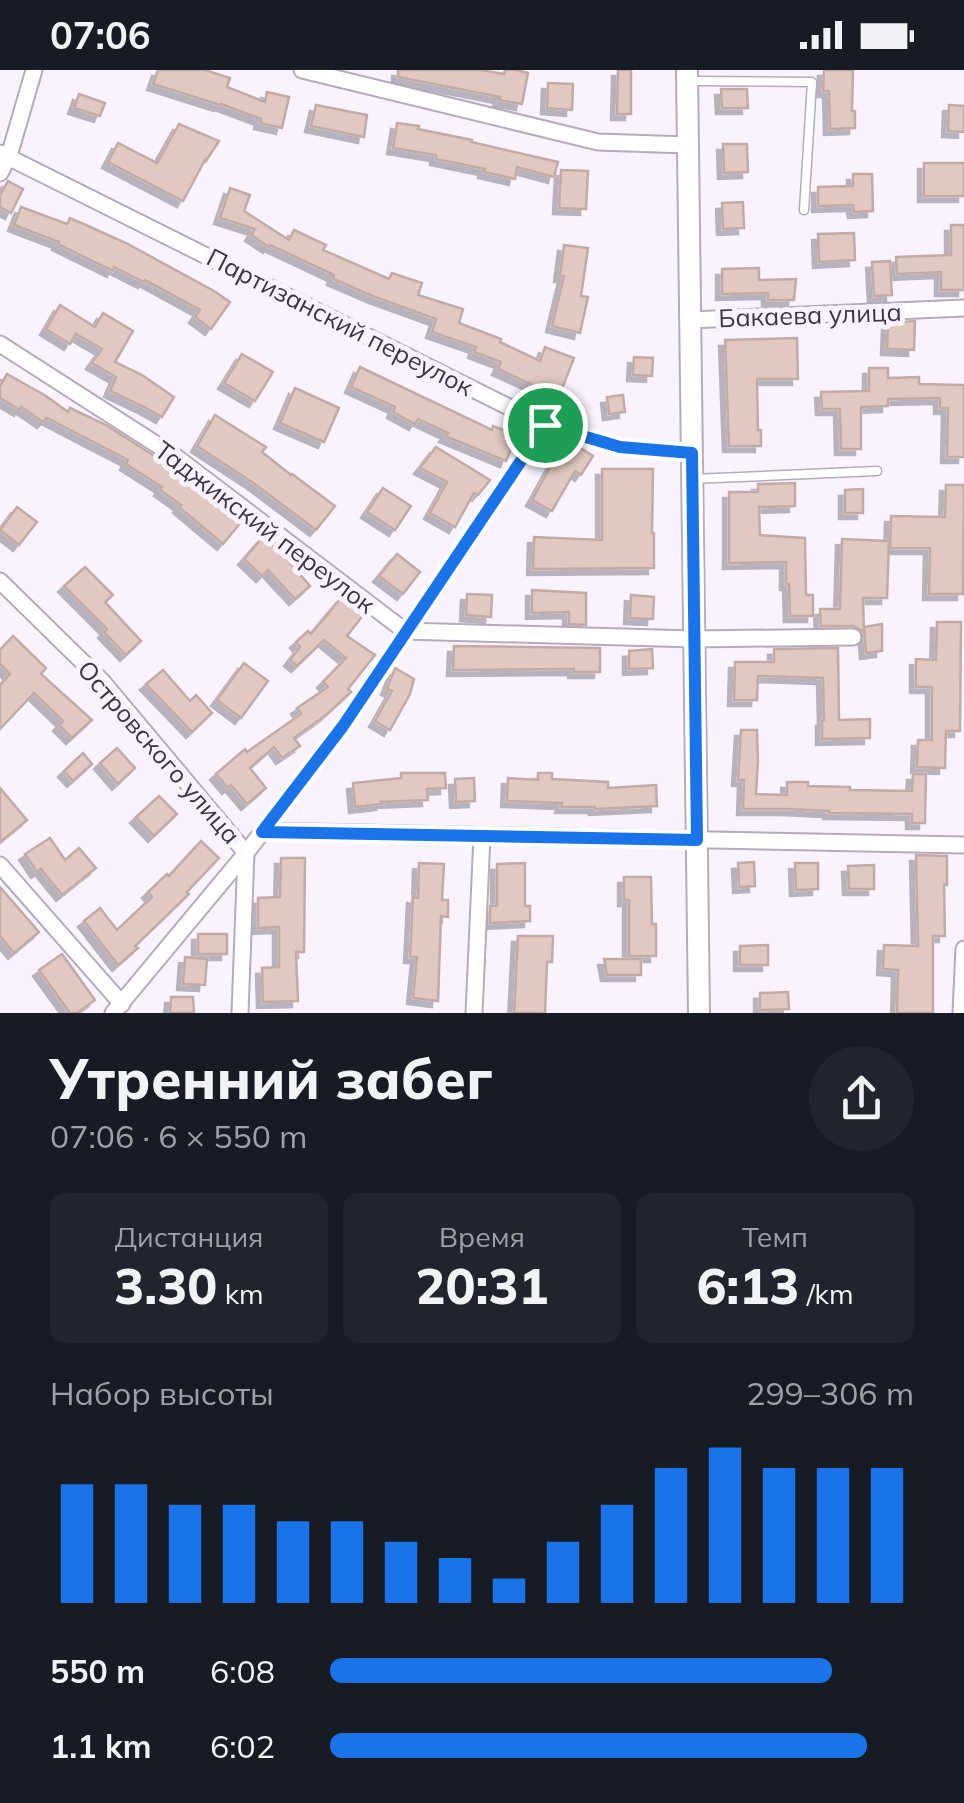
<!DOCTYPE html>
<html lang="ru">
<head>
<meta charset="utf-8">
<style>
  body { margin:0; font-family:Mulish,sans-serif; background:#20242c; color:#f1f3f6; height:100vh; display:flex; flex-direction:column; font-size:38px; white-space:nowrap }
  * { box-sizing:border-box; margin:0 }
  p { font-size:32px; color:#9ea1a6 }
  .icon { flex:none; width:55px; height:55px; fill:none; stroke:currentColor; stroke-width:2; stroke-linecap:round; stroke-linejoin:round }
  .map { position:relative; height:943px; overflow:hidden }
  .panel { display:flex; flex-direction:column; background:#171b24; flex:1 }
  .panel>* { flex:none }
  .pin { position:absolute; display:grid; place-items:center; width:85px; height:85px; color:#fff; margin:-42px; border:5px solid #fff; border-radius:50%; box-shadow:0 2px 10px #0007 }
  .round { display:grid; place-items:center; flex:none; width:105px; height:105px; border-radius:52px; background:#20242c }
  .headline { display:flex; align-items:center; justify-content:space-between; height:170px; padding:0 50px }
  h1 { font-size:55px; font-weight:800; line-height:75px }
  .figures { display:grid; grid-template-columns:repeat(3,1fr); gap:15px; height:170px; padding:10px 50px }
  .figures div { display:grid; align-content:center; border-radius:15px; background:#20242c; text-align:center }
  .figures b { font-size:50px; font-weight:800 }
  .figures small { font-size:28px; font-weight:400 }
  .figures p { font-size:28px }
  .chart { height:280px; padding:20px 50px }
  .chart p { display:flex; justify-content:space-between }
  .chart svg { width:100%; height:180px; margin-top:10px; stroke:#1a73e8; stroke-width:6 }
  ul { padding:0 50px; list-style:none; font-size:32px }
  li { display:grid; grid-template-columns:160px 120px 1fr; align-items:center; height:75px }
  li i { height:25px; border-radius:12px; background:#1a73e8 }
  .status { display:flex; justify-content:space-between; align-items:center; height:70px; padding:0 50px; background:#171b24; direction:ltr }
  .status svg { height:28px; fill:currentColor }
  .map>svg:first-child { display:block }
  .building { fill:#e1c9c2; stroke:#c1aba4; stroke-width:2.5; filter:url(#shadow) }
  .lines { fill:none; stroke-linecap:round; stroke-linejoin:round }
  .lane-casing { stroke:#b5abbd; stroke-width:11 }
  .street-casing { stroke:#b5abbd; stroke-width:19 }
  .secondary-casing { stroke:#b5abbd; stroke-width:24 }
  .lane { stroke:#fff; stroke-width:8 }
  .street { stroke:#fff; stroke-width:15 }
  .secondary { stroke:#fff; stroke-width:20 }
  .route-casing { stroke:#fff; stroke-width:20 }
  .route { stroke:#1a73e8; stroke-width:12 }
  .labels { text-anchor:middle; stroke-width:10; stroke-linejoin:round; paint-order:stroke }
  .street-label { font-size:25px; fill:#3a363d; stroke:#faf3ff }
</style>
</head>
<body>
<div class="status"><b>07:06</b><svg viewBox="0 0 49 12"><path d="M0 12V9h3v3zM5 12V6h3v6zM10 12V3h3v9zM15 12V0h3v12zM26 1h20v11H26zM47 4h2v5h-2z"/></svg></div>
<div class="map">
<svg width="964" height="943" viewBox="0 0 964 943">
  <defs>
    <filter id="shadow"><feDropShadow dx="-6" dy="6" stdDeviation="0" flood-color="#0004"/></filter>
  </defs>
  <rect width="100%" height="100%" fill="#faf3ff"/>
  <g class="building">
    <path d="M 158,0 L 205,0 L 230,8 L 227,17 L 265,32 L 267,22 L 289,27 L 282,58 L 260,53 L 261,49 L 221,34 L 220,35 L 153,14 Z"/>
    <path d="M 398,0 L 481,0 L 504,4 L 505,0 L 516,0 L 528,3 L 522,34 L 499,30 L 500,27 L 398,7 Z"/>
    <path d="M 618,0 L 631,0 L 631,44 L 617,44 Z"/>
    <path d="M 824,0 L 853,0 L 852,41 L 855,41 L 855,58 L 830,59 L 829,21 L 823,21 Z"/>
    <path d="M 548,13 L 573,14 L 572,40 L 547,38 Z"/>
    <path d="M 721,19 L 747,19 L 748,38 L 722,38 Z"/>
    <path d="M 79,24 L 105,33 L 100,46 L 74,38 Z"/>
    <path d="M 316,35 L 367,45 L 364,67 L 311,56 Z"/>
    <path d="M 949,35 L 964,36 L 964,62 L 948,61 Z"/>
    <path d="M 397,53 L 419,56 L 418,59 L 472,70 L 471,72 L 558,92 L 554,107 L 517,97 L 515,109 L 484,102 L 485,99 L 436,89 L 436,85 L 393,78 Z"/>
    <path d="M 179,54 L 219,71 L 206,91 L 205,90 L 183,131 L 108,92 L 118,73 L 157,93 Z"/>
    <path d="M 723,74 L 747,74 L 748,102 L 724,103 Z"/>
    <rect x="924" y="93" width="40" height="33"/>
    <path d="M 561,100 L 588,101 L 586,139 L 559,138 Z"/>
    <path d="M 853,104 L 872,104 L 873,141 L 854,142 L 853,135 L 818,136 L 818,117 L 853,116 Z"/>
    <path d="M 8,111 L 23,119 L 11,143 L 0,137 L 0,125 Z"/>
    <path d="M 230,118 L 250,125 L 244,141 L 289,170 L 294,160 L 326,175 L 323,180 L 389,209 L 392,203 L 422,213 L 418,225 L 463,239 L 459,253 L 501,269 L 500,272 L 540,291 L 545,277 L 574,288 L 558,329 L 530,319 L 531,314 L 498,299 L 501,292 L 474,282 L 476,277 L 432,262 L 436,249 L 375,227 L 333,209 L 334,205 L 270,175 L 269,177 L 251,165 L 255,159 L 220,148 Z"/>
    <path d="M 743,132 L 744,158 L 723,159 L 722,133 Z"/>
    <path d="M 21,137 L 67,154 L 70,148 L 86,155 L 126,173 L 214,221 L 230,232 L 211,259 L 195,247 L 200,240 L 145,210 L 144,212 L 114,197 L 113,201 L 58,174 L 59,172 L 14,155 Z"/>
    <path d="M 951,155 L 964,155 L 964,220 L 941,220 L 941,202 L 897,204 L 896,187 L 951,185 Z"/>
    <path d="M 854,163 L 855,190 L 819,192 L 818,164 Z"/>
    <path d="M 564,175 L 588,178 L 581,226 L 588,227 L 580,263 L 552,256 L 564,206 L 560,206 Z"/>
    <path d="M 890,191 L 892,225 L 874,226 L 872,192 Z"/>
    <path d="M 759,198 L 759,210 L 796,209 L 794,230 L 768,230 L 768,223 L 722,224 L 722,199 Z"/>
    <path d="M 60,235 L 95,257 L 103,243 L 133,261 L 115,292 L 142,305 L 174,327 L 162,347 L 142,336 L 110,321 L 116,307 L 92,293 L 102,279 L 76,264 L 70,274 L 46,259 Z"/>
    <path d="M 915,251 L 914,280 L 887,279 L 888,253 Z"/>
    <path d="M 797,268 L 798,309 L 757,309 L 758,360 L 761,360 L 761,376 L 729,376 L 725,270 Z"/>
    <path d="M 242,284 L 273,302 L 255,331 L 224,313 Z"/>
    <path d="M 634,287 L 653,288 L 652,306 L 633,305 Z"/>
    <path d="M 360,297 L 492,360 L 493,356 L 517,365 L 506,391 L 445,366 L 448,363 L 418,349 L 415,354 L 393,342 L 395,337 L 351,317 Z"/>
    <path d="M 869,298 L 888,298 L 888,308 L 919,307 L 919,314 L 964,315 L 964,387 L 947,387 L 948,338 L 940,338 L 940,328 L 888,329 L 888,336 L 861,337 L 861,379 L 841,379 L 840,339 L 822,339 L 821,322 L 869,321 Z"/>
    <path d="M 7,304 L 46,326 L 68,342 L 70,338 L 106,355 L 170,396 L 242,451 L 223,474 L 179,437 L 181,435 L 160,420 L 162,417 L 126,394 L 128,390 L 47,348 L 43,352 L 21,337 L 20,340 L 0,328 L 0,316 Z"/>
    <path d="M 295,318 L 339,338 L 324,372 L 280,353 Z"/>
    <path d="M 623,325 L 625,342 L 609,344 L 607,327 Z"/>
    <path d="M 215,345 L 266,377 L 262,382 L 291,405 L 292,404 L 335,436 L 316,460 L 252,412 L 197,376 Z"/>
    <path d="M 564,372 L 577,376 L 593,386 L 581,405 L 575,401 L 552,441 L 532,430 Z"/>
    <path d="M 436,377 L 490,410 L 478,425 L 474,423 L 455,457 L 430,443 L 447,412 L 420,398 Z"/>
    <path d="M 602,399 L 653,399 L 652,463 L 654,463 L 654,498 L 533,499 L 534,467 L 602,470 Z"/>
    <path d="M 795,413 L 795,436 L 759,437 L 760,465 L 805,468 L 806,525 L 813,525 L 813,546 L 790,546 L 789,514 L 786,514 L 786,492 L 729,493 L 729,422 L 758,422 L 758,414 Z"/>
    <path d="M 946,415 L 964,415 L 963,524 L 929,524 L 930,478 L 890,478 L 891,446 L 945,447 Z"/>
    <path d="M 383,418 L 411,436 L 395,460 L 367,442 Z"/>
    <path d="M 863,419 L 863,443 L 845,443 L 845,420 Z"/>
    <path d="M 17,437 L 37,452 L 19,475 L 0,460 Z"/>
    <path d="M 263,467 L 282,483 L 310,516 L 295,529 L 268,500 L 262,506 L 244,489 Z"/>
    <path d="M 842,469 L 889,471 L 887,528 L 863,528 L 864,562 L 854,556 L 821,556 L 820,539 L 840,539 Z"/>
    <path d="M 397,484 L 420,502 L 403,524 L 379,506 Z"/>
    <path d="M 85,497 L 113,525 L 105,532 L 141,571 L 126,585 L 104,562 L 107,559 L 64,516 Z"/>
    <path d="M 532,520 L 586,523 L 586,555 L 569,554 L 569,542 L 532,543 Z"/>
    <path d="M 467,524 L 492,525 L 491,547 L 466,545 Z"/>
    <path d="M 631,525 L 654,527 L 653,549 L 630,548 Z"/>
    <path d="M 342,527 L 364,544 L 347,566 L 375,585 L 348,619 L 351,622 L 326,645 L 294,668 L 300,676 L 282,688 L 274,677 L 250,698 L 266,718 L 247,734 L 231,715 L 228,718 L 216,704 L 245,679 L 247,682 L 301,644 L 297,638 L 328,617 L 323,612 L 346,588 L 324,570 L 297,596 L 290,590 L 300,577 L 296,572 L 308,561 L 311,564 Z"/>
    <path d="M 937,552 L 961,552 L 960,661 L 946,661 L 945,698 L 917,697 L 918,670 L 932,670 L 932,617 L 916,617 L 916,589 L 936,590 Z"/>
    <path d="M 882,554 L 882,581 L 866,583 L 864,557 Z"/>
    <path d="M 13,566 L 46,598 L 41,604 L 92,650 L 72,668 L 59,655 L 63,651 L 34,623 L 0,659 L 0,615 L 10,604 L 0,594 L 0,580 Z"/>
    <path d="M 454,576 L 600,578 L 600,602 L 574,602 L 574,599 L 453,600 Z"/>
    <path d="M 838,578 L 839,650 L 870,649 L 870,668 L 822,669 L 822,650 L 824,650 L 823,608 L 758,606 L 757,630 L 734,630 L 735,592 L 774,592 L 774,579 Z"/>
    <path d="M 652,579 L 653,598 L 629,599 L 629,581 Z"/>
    <path d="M 244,593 L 268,611 L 241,648 L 217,630 Z"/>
    <path d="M 395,598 L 414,609 L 410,624 L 390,660 L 375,651 L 392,621 L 387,619 Z"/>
    <path d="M 163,600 L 190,631 L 196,625 L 212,643 L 192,662 L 146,614 Z"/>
    <path d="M 741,660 L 757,660 L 758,691 L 756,724 L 787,725 L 787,712 L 808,712 L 808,716 L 850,717 L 850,720 L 912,721 L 913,704 L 926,704 L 925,753 L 912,753 L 912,744 L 829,743 L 829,741 L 787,739 L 743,739 L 744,710 L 738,710 Z"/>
    <path d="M 117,678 L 135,698 L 118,714 L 100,693 Z"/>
    <path d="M 83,683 L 92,694 L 73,711 L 64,701 Z"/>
    <path d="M 401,703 L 445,703 L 446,718 L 427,719 L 428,730 L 381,732 L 382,734 L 355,737 L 353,713 L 401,708 Z"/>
    <path d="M 538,703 L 552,703 L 552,709 L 608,712 L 608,718 L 656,715 L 657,736 L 595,739 L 595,737 L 561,737 L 562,733 L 507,731 L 508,708 L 538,710 Z"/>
    <path d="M 474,708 L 475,731 L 456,732 L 455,709 Z"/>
    <path d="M 0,718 L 27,750 L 0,772 Z"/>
    <path d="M 159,726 L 177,744 L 154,766 L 136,747 Z"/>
    <path d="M 50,768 L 65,790 L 79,778 L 96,798 L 62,825 L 41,799 L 37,802 L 25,784 Z"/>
    <path d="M 201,771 L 219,788 L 187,822 L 189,824 L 135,876 L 138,878 L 118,895 L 84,851 L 100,838 L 117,860 L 152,827 L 148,822 L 167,804 L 169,806 Z"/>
    <path d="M 916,785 L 947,786 L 947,815 L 944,815 L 945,866 L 933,866 L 933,943 L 897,943 L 898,900 L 883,899 L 884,875 L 918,876 Z"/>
    <path d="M 281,788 L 305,788 L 304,882 L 296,882 L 298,931 L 263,932 L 262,898 L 279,897 L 279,857 L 258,858 L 258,828 L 280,827 Z"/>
    <path d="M 754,792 L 755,816 L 739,817 L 738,793 Z"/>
    <path d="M 419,793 L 444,794 L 442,830 L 448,830 L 448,847 L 441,846 L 438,931 L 413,928 L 417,887 L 410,887 L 413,827 L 418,828 Z"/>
    <path d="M 525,793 L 525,836 L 530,836 L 530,851 L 490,853 L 490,836 L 497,836 L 497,794 Z"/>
    <path d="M 795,793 L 818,793 L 818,819 L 796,820 Z"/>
    <path d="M 874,795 L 874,819 L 849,819 L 848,796 Z"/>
    <path d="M 624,807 L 651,807 L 652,854 L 656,854 L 656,886 L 629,886 L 629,830 L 624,830 Z"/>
    <path d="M 0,817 L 39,862 L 14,883 L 0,866 Z"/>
    <rect x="198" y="864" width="29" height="20"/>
    <path d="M 518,866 L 553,866 L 552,892 L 547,892 L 545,943 L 514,943 Z"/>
    <path d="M 768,875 L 768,895 L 740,895 L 740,876 Z"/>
    <path d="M 62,884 L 95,930 L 77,943 L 70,943 L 39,900 Z"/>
    <path d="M 185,887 L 207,889 L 205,915 L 183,914 Z"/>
    <path d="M 604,889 L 641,889 L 641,905 L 607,905 Z"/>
    <path d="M 788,922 L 789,939 L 760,940 L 760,923 Z"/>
    <path d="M 171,927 L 193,927 L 194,943 L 170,943 Z"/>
  </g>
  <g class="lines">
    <defs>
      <g id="lane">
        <path d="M 691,11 L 812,12 L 804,140"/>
        <path d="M 692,409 L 877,401"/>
      </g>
      <g id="street">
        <path d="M 302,0 L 598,72 L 687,75"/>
        <path d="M 0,83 L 545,355 L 620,377 L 691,383"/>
        <path d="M 0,103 L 9,86 L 34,0"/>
        <path d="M 690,250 L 964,238"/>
        <path d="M 0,274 L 176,387 L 405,561 L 694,569 L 853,567"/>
        <path d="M 0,511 L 102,611 L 246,783 L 240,943"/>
        <path d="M 262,761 L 964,775"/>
        <path d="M 0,795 L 122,934"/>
        <path d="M 113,943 L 246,783 L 343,656 L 545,355"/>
        <path d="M 474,943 L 482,766"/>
        <path d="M 961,943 L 964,879"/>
      </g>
      <path id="secondary" d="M 687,0 L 699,943"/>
    </defs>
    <use href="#lane" class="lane-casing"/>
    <use href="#street" class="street-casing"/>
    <use href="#secondary" class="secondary-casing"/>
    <use href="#lane" class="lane"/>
    <use href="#street" class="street"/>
    <use href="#secondary" class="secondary"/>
  </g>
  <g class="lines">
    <defs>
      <path id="route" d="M 545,355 L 620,377 L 692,383 L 697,770 L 262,762 L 343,656 Z"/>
    </defs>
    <use href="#route" class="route-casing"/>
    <use href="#route" class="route"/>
  </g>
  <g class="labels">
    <g class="street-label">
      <text transform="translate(810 245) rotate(-2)" y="9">Бакаева улица</text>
      <text transform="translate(340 252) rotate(27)" y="9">Партизанский переулок</text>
      <text transform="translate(265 457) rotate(37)" y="9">Таджикский переулок</text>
      <text transform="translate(159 682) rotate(49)" y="9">Островского улица</text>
    </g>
  </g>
</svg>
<div class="pin" style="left:545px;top:355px;background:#1e9e55"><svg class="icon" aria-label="arrive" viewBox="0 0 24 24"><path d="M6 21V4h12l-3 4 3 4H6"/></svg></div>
</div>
<section class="panel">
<div class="headline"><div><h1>Утренний забег</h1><p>07:06 · 6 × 550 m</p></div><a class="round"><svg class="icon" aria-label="share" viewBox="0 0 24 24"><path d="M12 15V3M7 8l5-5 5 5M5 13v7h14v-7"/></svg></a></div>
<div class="figures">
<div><p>Дистанция</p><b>3.30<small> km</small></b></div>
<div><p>Время</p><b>20:31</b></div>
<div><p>Темп</p><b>6:13<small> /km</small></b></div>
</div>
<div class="chart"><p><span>Набор высоты</span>299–306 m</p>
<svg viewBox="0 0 160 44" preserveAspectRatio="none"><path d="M5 44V15M15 44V15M25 44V20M35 44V20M45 44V24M55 44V24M65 44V29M75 44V33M85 44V38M95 44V29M105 44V20M115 44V11M125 44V6M135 44V11M145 44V11M155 44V11"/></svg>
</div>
<ul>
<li><b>550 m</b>6:08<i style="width:86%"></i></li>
<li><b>1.1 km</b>6:02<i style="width:92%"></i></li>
</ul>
</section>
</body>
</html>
